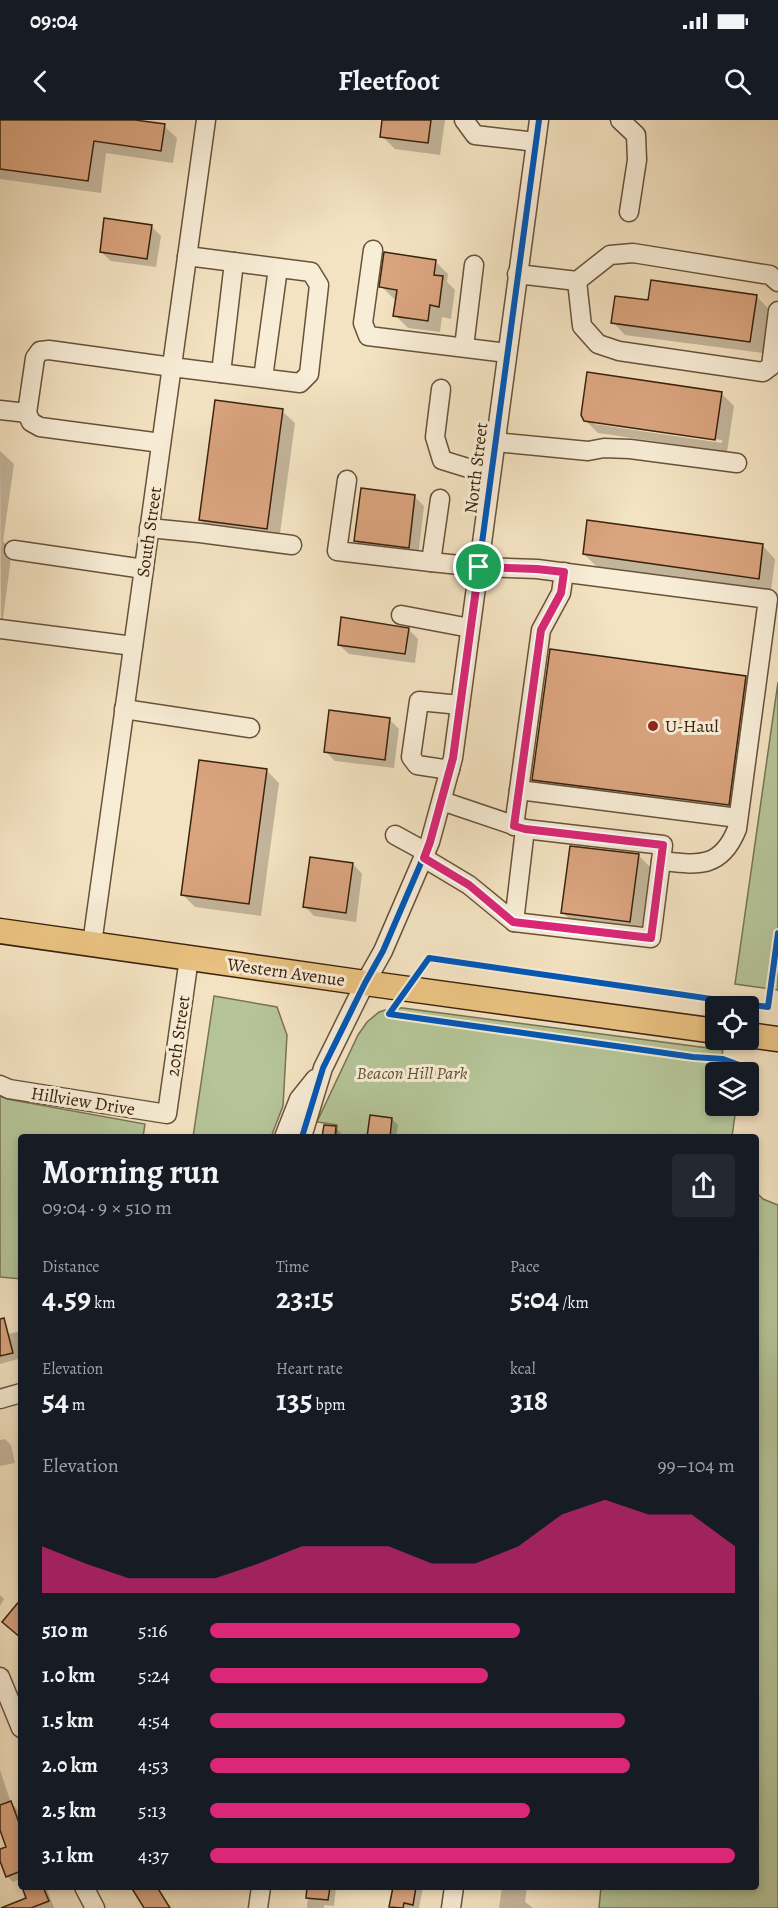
<!DOCTYPE html>
<html lang="en">
<head>
<meta charset="utf-8">
<style>
  body { margin:0; font-family:Alegreya,serif; background:#242831; color:#f1f3f6; height:100vh; display:flex; flex-direction:column; font-size:22px; white-space:nowrap }
  * { box-sizing:border-box; margin:0 }
  p { font-size:20px; color:#9ea1a6 }
  .icon { flex:none; width:33px; height:33px; fill:none; stroke:currentColor; stroke-width:2; stroke-linecap:round; stroke-linejoin:round }
  .map { position:relative; flex:1; overflow:hidden }
  .details { position:absolute; left:18px; top:1014px; width:741px; height:756px; display:flex; flex-direction:column; background:#171b24; border-radius:6px; box-shadow:0 3px 9px #0003 }
  .details>* { flex:none }
  .buttons { position:absolute; left:705px; top:876px; display:grid; gap:12px }
  .buttons a { display:grid; place-items:center; width:54px; height:54px; border-radius:6px; background:#171b24; box-shadow:0 3px 9px #0003; font-size:30px }
  .pin { position:absolute; display:grid; place-items:center; width:51px; height:51px; color:#fff; margin:-26px; border:3px solid #fff; border-radius:50%; box-shadow:0 2px 6px #0007 }
  .round { display:grid; place-items:center; flex:none; width:63px; height:63px; border-radius:6px; background:#242831 }
  .overview { display:flex; align-items:center; justify-content:space-between; height:102px; padding:0 24px }
  h1 { font-size:33px; font-weight:700; line-height:45px }
  .metrics { display:grid; grid-template-columns:repeat(3,1fr); gap:9px; height:102px; padding:6px 24px }
  .metrics div { display:grid; align-content:center }
  .metrics b { font-size:30px; font-weight:700 }
  .metrics small { font-size:16px; font-weight:400 }
  .metrics p { font-size:16px }
  .chart { height:168px; padding:12px 24px }
  .chart p { display:flex; justify-content:space-between }
  .chart svg { width:100%; height:108px; margin-top:6px; fill:#db2777; opacity:.7 }
  ul { padding:0 24px; list-style:none; font-size:20px }
  li { display:grid; grid-template-columns:96px 72px 1fr; align-items:center; height:45px }
  li i { height:15px; border-radius:8px; background:#db2777 }
  .status { display:flex; justify-content:space-between; align-items:center; height:42px; padding:0 30px; background:#171b24; direction:ltr }
  .status svg { height:16px; fill:currentColor }
  header { display:flex; justify-content:space-between; align-items:center; height:78px; padding:0 24px; background:#171b24; font-size:27px; font-weight:700 }
  .map>svg:first-child { display:block }
  .green { fill:#b5c598; stroke:#787452; stroke-width:1.5 }
  .shadow { fill:#0003; fill-rule:evenodd }
  .building { fill:#daa47e; stroke:#3a220c; stroke-width:1.5 }
  .lines { fill:none; stroke-linecap:round; stroke-linejoin:round }
  .minor-casing { stroke:#68523a; stroke-width:21 }
  .major-casing { stroke:#3a220c; stroke-width:27 }
  .minor { stroke:#f8edd7; stroke-width:18 }
  .major { stroke:#eac281; stroke-width:24 }
  .cycleway-casing { stroke:#f8edd7; stroke-width:10 }
  .cycleway { stroke:#0057b8; stroke-width:6 }
  .route-casing { stroke:#fff; stroke-width:12 }
  .route { stroke:#db2777; stroke-width:8 }
  .poi-dot { fill:#8f2418; stroke:#f8edd7; stroke-width:2 }
  .labels { text-anchor:middle; stroke-width:6; stroke-linejoin:round; paint-order:stroke }
  .street-label { font-size:18px; fill:#3a220c; stroke:#f8edd7 }
  .poi-label { font-size:18px; fill:#3a220c; stroke:#f8edd7; text-anchor:start }
  .park-label { font-size:18px; font-style:italic; fill:#5f5336; stroke:#f8edd7 }
</style>
</head>
<body>
<div class="status"><b>09:04</b><svg viewBox="0 0 49 12"><path d="M0 12V9h3v3zM5 12V6h3v6zM10 12V3h3v9zM15 12V0h3v12zM26 1h20v11H26zM47 4h2v5h-2z"/></svg></div>
<header><svg class="icon" aria-label="back" viewBox="0 0 24 24"><path d="M15 5l-7 7 7 7"/></svg>Fleetfoot<svg class="icon" aria-label="search" viewBox="0 0 24 24"><circle cx="10" cy="10" r="6"/><path d="M15 15l6 6"/></svg></header>
<div class="map">
<svg width="778" height="1788" viewBox="0 0 778 1788">
  <rect width="100%" height="100%" fill="#f4e3c2"/>
  <filter id="stains"><feTurbulence type="fractalNoise" baseFrequency=".00333" numOctaves="4"/><feColorMatrix values="0 0 0 0 .2 0 0 0 0 .09 0 0 0 0 .02 0 0 0 .5 -.17"/></filter>
  <radialGradient id="worn" r=".72"><stop offset=".6" stop-color="#630" stop-opacity="0"/><stop offset="1" stop-color="#630" stop-opacity=".3"/></radialGradient>
  <g class="green">
    <path d="M 778,562 L 778,870 L 735,864 Z"/>
    <path d="M 214,876 L 277,887 L 287,915 L 283,986 L 271,1017 L 193,1017 Z"/>
    <path d="M 392,888 L 403,888 L 723,930 L 719,952 L 716,952 L 714,986 L 736,988 L 732,1017 L 336,1017 L 337,1005 L 317,1002 L 358,915 L 367,902 L 379,892 Z"/>
    <path d="M 0,976 L 7,979 L 145,1004 L 143,1017 L 21,1017 L 21,1159 L 0,1157 Z"/>
    <path d="M 756,1072 L 763,1079 L 778,1085 L 778,1788 L 599,1788 L 601,1767 L 756,1767 Z"/>
  </g>
  <g class="shadow">
    <path d="M 0,0 L 124,0 L 164,6 L 177,18 L 173,43 L 106,33 L 101,73 L 0,59 Z"/>
    <path d="M 384,0 L 445,0 L 440,35 L 395,29 L 382,16 Z"/>
    <path d="M 151,106 L 161,116 L 156,147 L 111,141 L 101,132 Z"/>
    <path d="M 435,141 L 448,154 L 447,162 L 455,170 L 451,199 L 442,197 L 440,212 L 408,208 L 395,195 L 397,180 L 394,179 L 381,166 Z"/>
    <path d="M 756,176 L 769,189 L 763,233 L 625,215 L 613,202 L 649,182 Z"/>
    <path d="M 721,273 L 734,286 L 727,332 L 598,313 L 585,300 ZM 594,301 L 722,320 L 722,323 L 594,304 Z"/>
    <path d="M 282,291 L 295,303 L 279,421 L 213,412 L 200,399 Z"/>
    <path d="M 0,331 L 14,344 L 3,421 L 12,430 L 1,514 Z"/>
    <path d="M 414,376 L 424,386 L 418,437 L 366,430 L 356,421 Z"/>
    <path d="M 763,426 L 775,439 L 771,471 L 597,447 L 584,434 Z"/>
    <path d="M 408,509 L 418,519 L 415,543 L 349,534 L 339,525 Z"/>
    <path d="M 746,557 L 758,570 L 741,697 L 546,673 L 533,660 Z"/>
    <path d="M 390,600 L 399,609 L 394,648 L 335,641 L 325,631 Z"/>
    <path d="M 266,650 L 279,663 L 261,796 L 195,787 L 182,774 Z"/>
    <path d="M 638,735 L 651,748 L 642,814 L 576,805 L 563,793 Z"/>
    <path d="M 353,744 L 362,754 L 356,802 L 314,796 L 305,786 Z"/>
    <path d="M 392,999 L 398,1005 L 396,1017 L 369,1017 Z"/>
    <path d="M 336,1008 L 342,1014 L 341,1017 L 324,1017 Z"/>
    <path d="M 21,1211 L 21,1236 L 18,1237 L 18,1239 L 0,1244 L 0,1216 Z"/>
    <path d="M 5,1319 L 11,1325 L 15,1343 L 0,1346 L 0,1320 Z"/>
    <path d="M 0,1475 L 4,1479 L 0,1486 Z"/>
    <path d="M 0,1650 L 11,1683 L 17,1689 L 21,1699 L 21,1761 L 20,1759 L 13,1762 L 7,1756 L 0,1737 L 0,1731 L 8,1728 L 0,1705 Z"/>
    <path d="M 23,1767 L 46,1767 L 54,1788 L 4,1788 L 27,1778 Z"/>
    <path d="M 133,1767 L 158,1767 L 171,1788 L 145,1788 Z"/>
    <path d="M 309,1767 L 336,1767 L 334,1786 L 324,1785 L 324,1788 L 307,1788 Z"/>
    <path d="M 394,1767 L 423,1767 L 419,1788 L 393,1788 L 391,1786 Z"/>
    <path d="M 502,1767 L 527,1767 L 525,1782 L 533,1788 L 499,1788 Z"/>
  </g>
  <g class="building">
    <path d="M 0,0 L 135,0 L 165,4 L 161,31 L 94,21 L 88,61 L 0,49 Z"/>
    <path d="M 382,0 L 431,0 L 428,23 L 380,17 Z"/>
    <path d="M 104,98 L 152,105 L 147,139 L 100,132 Z"/>
    <path d="M 384,132 L 436,140 L 434,155 L 443,156 L 439,187 L 430,185 L 428,201 L 393,196 L 397,170 L 379,167 Z"/>
    <path d="M 651,160 L 757,175 L 750,222 L 611,203 L 615,176 L 648,180 Z"/>
    <path d="M 587,252 L 722,272 L 715,320 L 584,301 L 581,295 Z"/>
    <path d="M 215,280 L 283,289 L 267,409 L 199,400 Z"/>
    <path d="M 361,368 L 415,375 L 409,428 L 354,421 Z"/>
    <path d="M 587,400 L 763,424 L 759,459 L 583,434 Z"/>
    <path d="M 341,497 L 409,508 L 405,534 L 338,525 Z"/>
    <path d="M 550,529 L 746,556 L 729,685 L 532,660 Z"/>
    <path d="M 329,590 L 390,598 L 385,640 L 324,632 Z"/>
    <path d="M 199,640 L 267,649 L 249,784 L 181,775 Z"/>
    <path d="M 570,726 L 639,734 L 630,802 L 561,793 Z"/>
    <path d="M 310,737 L 353,743 L 346,793 L 303,787 Z"/>
    <path d="M 370,995 L 392,998 L 390,1017 L 367,1017 Z"/>
    <path d="M 324,1005 L 336,1006 L 335,1017 L 322,1017 Z"/>
    <path d="M 4,1198 L 13,1233 L 0,1236 L 0,1199 Z"/>
    <path d="M 21,1479 L 21,1518 L 2,1502 Z"/>
    <path d="M 11,1681 L 21,1708 L 21,1751 L 6,1757 L 0,1741 L 0,1729 L 6,1727 L 0,1710 L 0,1685 Z"/>
    <path d="M 22,1767 L 43,1767 L 49,1781 L 31,1788 L 1,1788 L 26,1778 Z"/>
    <path d="M 131,1767 L 157,1767 L 170,1788 L 144,1788 Z"/>
    <path d="M 307,1767 L 330,1767 L 328,1780 L 306,1778 Z"/>
    <path d="M 393,1767 L 416,1767 L 413,1785 L 404,1783 L 403,1788 L 389,1787 Z"/>
  </g>
  <g class="lines">
    <defs>
      <g id="minor">
        <path d="M 464,0 L 475,15 L 536,22"/>
        <path d="M 620,0 L 636,15 L 637,40 L 629,92"/>
        <path d="M 373,130 L 363,203 L 368,216 L 507,233"/>
        <path d="M 517,154 L 577,161 L 610,135 L 633,133 L 770,155 L 778,162"/>
        <path d="M 577,161 L 582,206 L 598,224 L 619,231 L 763,252 L 771,246 L 778,191"/>
        <path d="M 464,227 L 474,145"/>
        <path d="M 221,253 L 234,142"/>
        <path d="M 263,258 L 278,148"/>
        <path d="M 441,269 L 435,317 L 442,340 L 468,348 L 491,351"/>
        <path d="M 0,290 L 27,293"/>
        <path d="M 495,322 L 588,331 L 604,328 L 630,329 L 737,343"/>
        <path d="M 161,323 L 40,307 L 31,302 L 27,293 L 35,238 L 40,231 L 49,230 L 172,247 L 300,263 L 309,254 L 319,165 L 311,152 L 187,136"/>
        <path d="M 347,360 L 337,431 L 431,442"/>
        <path d="M 440,379 L 431,442 L 479,447 L 537,449 L 768,479 L 737,709 C 721,749 698,745 661,741"/>
        <path d="M 149,408 L 200,413 L 292,425"/>
        <path d="M 14,430 L 144,449"/>
        <path d="M 564,452 L 561,473 L 541,510 L 519,670 L 738,698"/>
        <path d="M 401,495 L 470,508"/>
        <path d="M 0,509 L 133,526"/>
        <path d="M 124,589 L 250,608"/>
        <path d="M 450,650 L 417,645 L 411,637 L 419,581 L 460,585"/>
        <path d="M 514,706 L 519,670"/>
        <path d="M 395,715 L 426,732"/>
        <path d="M 424,738 L 469,765 L 514,802 L 651,818 L 663,725 L 525,709 L 442,681"/>
        <path d="M 514,802 L 525,709"/>
        <path d="M 92,824 L 206,0"/>
        <path d="M 0,965 L 9,969 L 167,994 L 189,838"/>
        <path d="M 284,1017 L 299,979 L 315,959"/>
        <path d="M 302,1017 L 323,948 L 365,863 L 383,831 L 430,722 L 453,638 L 539,0"/>
        <path d="M 0,1279 L 21,1273"/>
        <path d="M 0,1557 L 21,1608"/>
        <path d="M 84,1767 L 95,1788"/>
        <path d="M 258,1788 L 261,1767"/>
        <path d="M 451,1788 L 454,1767"/>
      </g>
      <g id="major">
        <path d="M 0,811 L 365,863 L 716,911"/>
        <path d="M 748,915 L 778,919"/>
      </g>
    </defs>
    <use href="#minor" class="minor-casing"/>
    <use href="#major" class="major-casing"/>
    <use href="#minor" class="minor"/>
    <use href="#major" class="major"/>
    <defs>
      <g id="cycleway">
        <path d="M 745,952 L 742,946 L 723,939 L 693,937 L 389,894 L 429,838 L 768,887 L 778,813"/>
        <path d="M 302,1017 L 323,948 L 365,863 L 383,831 L 430,722 L 453,638 L 539,0"/>
      </g>
    </defs>
    <use href="#cycleway" class="cycleway-casing"/>
    <use href="#cycleway" class="cycleway"/>
  </g>
  <g class="lines">
    <defs>
      <path id="route" d="M 479,447 L 537,449 L 564,452 L 561,473 L 541,510 L 514,706 L 525,709 L 663,725 L 651,818 L 513,802 L 469,765 L 424,738 L 430,722 L 453,638 Z"/>
    </defs>
    <use href="#route" class="route-casing"/>
    <use href="#route" class="route"/>
  </g>
  <circle class="poi-dot" cx="653" cy="606" r="6"/>
  <g class="labels">
    <g class="street-label">
      <text transform="translate(476 348) rotate(-83)" y="6">North Street</text>
      <text transform="translate(149 412) rotate(-82)" y="6">South Street</text>
      <text transform="translate(286 852) rotate(8)" y="6">Western Avenue</text>
      <text transform="translate(178 916) rotate(-82)" y="6">20th Street</text>
      <text transform="translate(83 981) rotate(9)" y="6">Hillview Drive</text>
    </g>
    <g class="poi-label">
      <text x="665" y="612">U-Haul</text>
    </g>
    <g class="park-label">
      <text x="412" y="959">Beacon Hill Park</text>
    </g>
  </g>
  <rect width="100%" height="100%" filter="url(#stains)"/>
  <rect width="100%" height="100%" fill="url(#worn)"/>
</svg>
<div class="buttons">
<a><svg class="icon" aria-label="locate" viewBox="0 0 24 24"><circle cx="12" cy="12" r="6"/><path d="M12 2v4M12 18v4M2 12h4M18 12h4"/></svg></a>
<a><svg class="icon" aria-label="layers" viewBox="0 0 24 24"><path d="M12 4l9 5-9 5-9-5zM3 14l9 5 9-5"/></svg></a>
</div>
<div class="pin" style="left:479px;top:447px;background:#1e9e55"><svg class="icon" aria-label="arrive" viewBox="0 0 24 24"><path d="M6 21V4h12l-3 4 3 4H6"/></svg></div>
<section class="details">
<div class="overview"><div><h1>Morning run</h1><p>09:04 · 9 × 510 m</p></div><a class="round"><svg class="icon" aria-label="share" viewBox="0 0 24 24"><path d="M12 15V3M7 8l5-5 5 5M5 13v7h14v-7"/></svg></a></div>
<div class="metrics">
<div><p>Distance</p><b>4.59<small> km</small></b></div>
<div><p>Time</p><b>23:15</b></div>
<div><p>Pace</p><b>5:04<small> /km</small></b></div>
</div>
<div class="metrics">
<div><p>Elevation</p><b>54<small> m</small></b></div>
<div><p>Heart rate</p><b>135<small> bpm</small></b></div>
<div><p>kcal</p><b>318</b></div>
</div>
<div class="chart"><p><span>Elevation</span>99–104 m</p>
<svg viewBox="0 0 160 44" preserveAspectRatio="none"><path d="M0 44V25L10 32L20 38L30 38L40 38L50 32L60 25L70 25L80 25L90 32L100 32L110 25L120 12L130 6L140 12L150 12L160 25V44z"/></svg>
</div>
<ul>
<li><b>510 m</b>5:16<i style="width:59%"></i></li>
<li><b>1.0 km</b>5:24<i style="width:53%"></i></li>
<li><b>1.5 km</b>4:54<i style="width:79%"></i></li>
<li><b>2.0 km</b>4:53<i style="width:80%"></i></li>
<li><b>2.5 km</b>5:13<i style="width:61%"></i></li>
<li><b>3.1 km</b>4:37<i style="width:100%"></i></li>
</ul>
</section>
</div>
</body>
</html>
